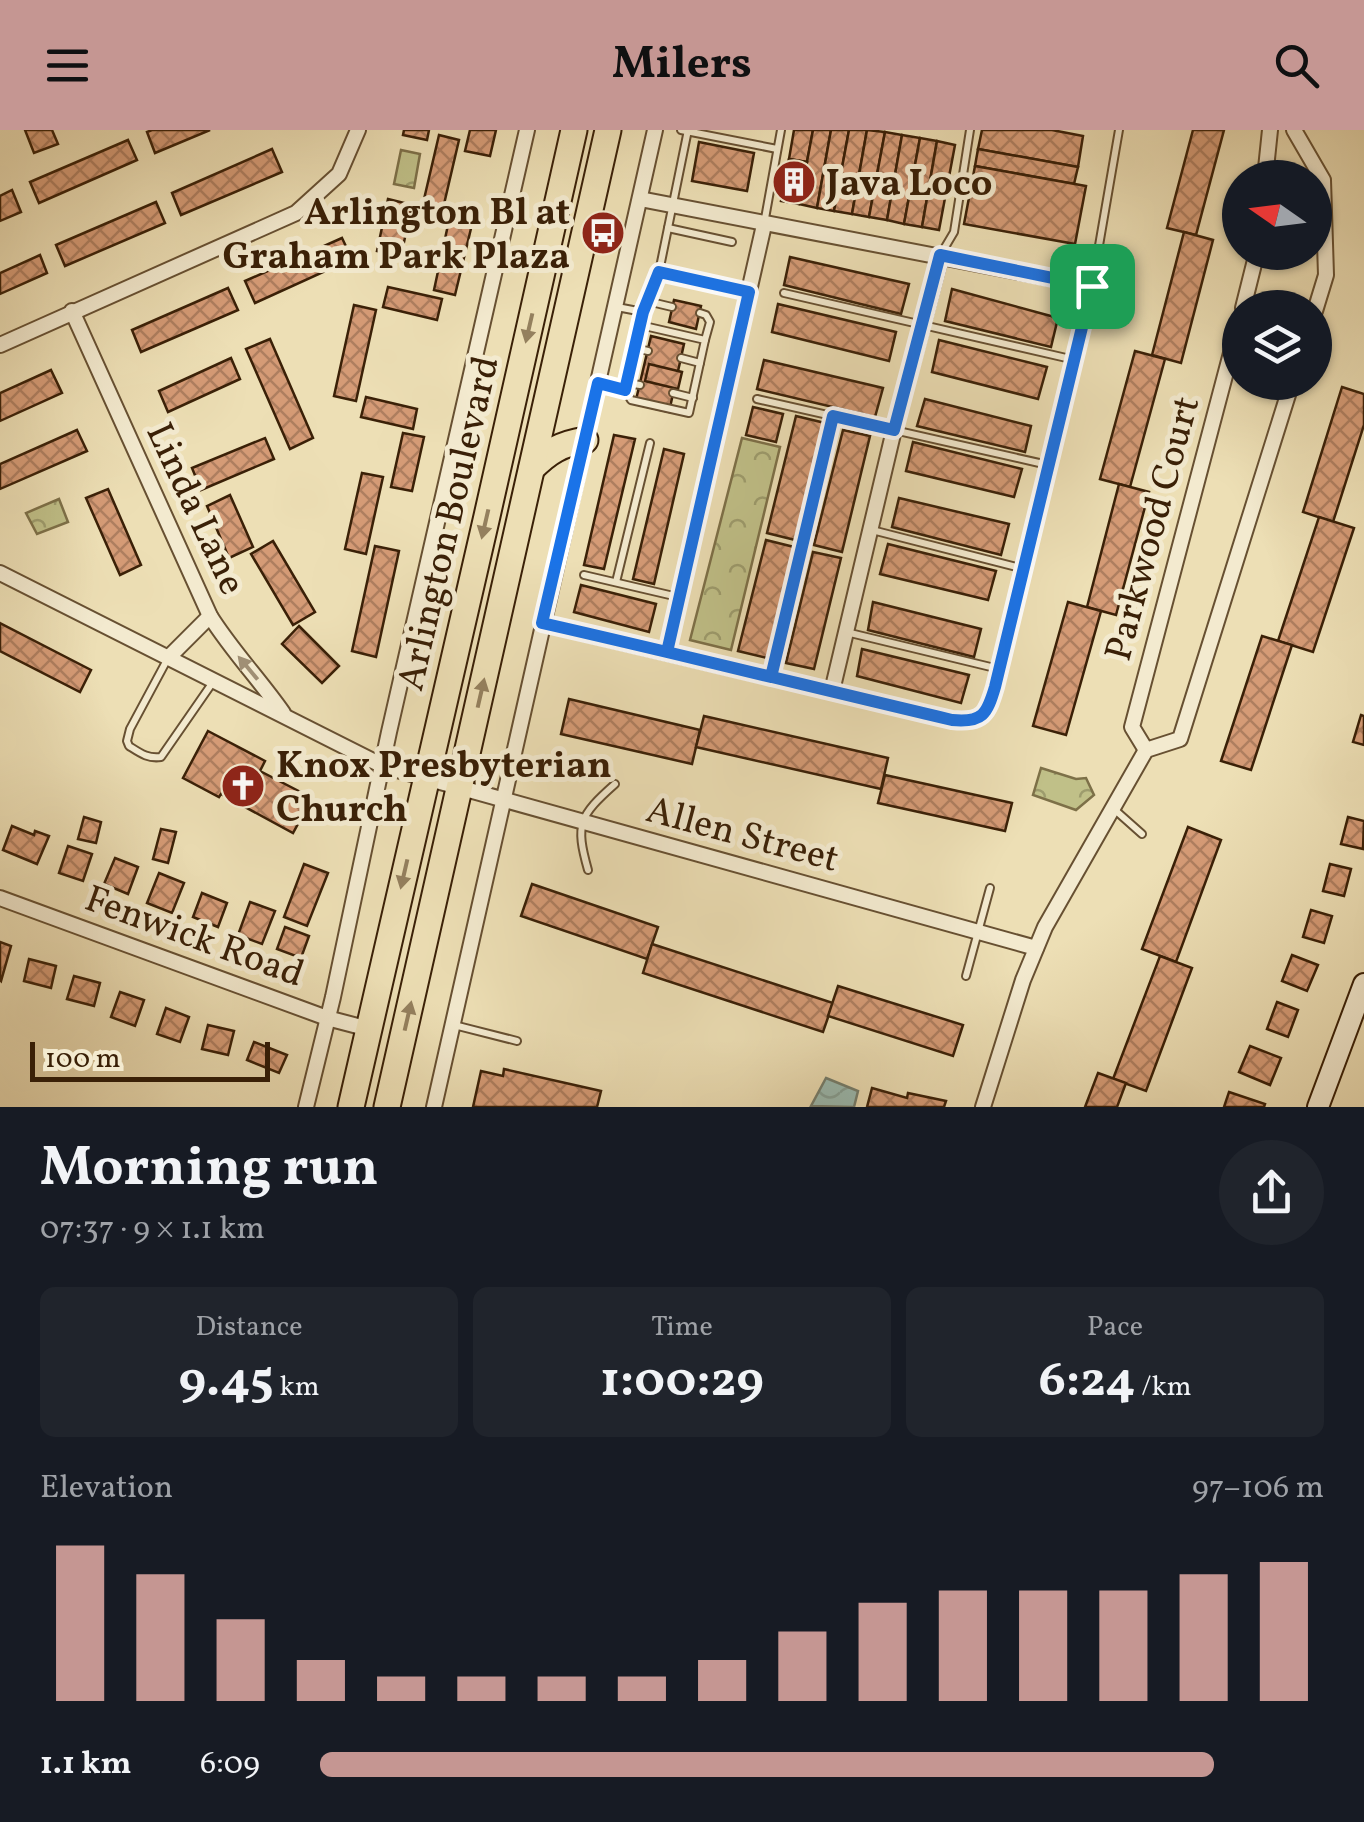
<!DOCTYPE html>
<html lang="en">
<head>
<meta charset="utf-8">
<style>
  body { margin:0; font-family:Vollkorn,serif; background:#20242c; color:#f1f3f6; height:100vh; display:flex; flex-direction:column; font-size:38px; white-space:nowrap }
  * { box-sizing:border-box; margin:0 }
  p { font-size:32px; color:#9ea1a6 }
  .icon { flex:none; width:55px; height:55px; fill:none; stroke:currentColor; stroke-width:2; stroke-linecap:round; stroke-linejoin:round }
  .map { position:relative; height:977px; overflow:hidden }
  .drawer { display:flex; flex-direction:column; background:#171b24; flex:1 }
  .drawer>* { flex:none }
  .needle { width:65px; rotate:284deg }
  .fabs { position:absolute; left:1222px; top:30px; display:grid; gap:20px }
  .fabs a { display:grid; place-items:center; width:110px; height:110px; border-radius:50%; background:#171b24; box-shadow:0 2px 8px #0004; font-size:50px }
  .scale { position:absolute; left:30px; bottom:25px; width:240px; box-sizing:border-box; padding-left:10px; border:5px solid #3a2007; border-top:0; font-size:28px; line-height:35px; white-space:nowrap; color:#3a2007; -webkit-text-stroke:8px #f3eacf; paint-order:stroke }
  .pin { position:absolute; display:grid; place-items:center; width:85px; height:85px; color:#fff; margin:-42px; border-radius:20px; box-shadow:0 5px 15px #0006 }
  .round { display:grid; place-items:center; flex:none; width:105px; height:105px; border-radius:52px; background:#20242c }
  .summary { display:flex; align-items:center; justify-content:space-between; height:170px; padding:0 40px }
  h1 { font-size:55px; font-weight:700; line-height:75px }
  .figures { display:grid; grid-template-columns:repeat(3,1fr); gap:15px; height:170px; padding:10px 40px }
  .figures div { display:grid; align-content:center; border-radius:15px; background:#20242c; text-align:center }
  .figures b { font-size:50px; font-weight:700 }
  .figures small { font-size:28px; font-weight:400 }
  .figures p { font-size:28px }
  .chart { height:280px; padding:20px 40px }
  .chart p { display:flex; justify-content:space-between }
  .chart svg { width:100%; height:180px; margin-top:10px; stroke:#c59692; stroke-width:6 }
  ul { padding:0 40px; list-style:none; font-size:32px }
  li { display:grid; grid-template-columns:160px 120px 1fr; align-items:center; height:75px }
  li i { height:25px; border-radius:12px; background:#c59692 }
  header { display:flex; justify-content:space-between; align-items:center; height:130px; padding:0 40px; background:#c59692; color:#111; font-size:45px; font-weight:700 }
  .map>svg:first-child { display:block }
  .forest { fill:url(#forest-crowns); stroke:#7d7048; stroke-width:2.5 }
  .water { fill:url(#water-waves); stroke:#747e6e; stroke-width:2.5 }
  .building { fill:url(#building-cross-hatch); stroke:#3a2007; stroke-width:2.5 }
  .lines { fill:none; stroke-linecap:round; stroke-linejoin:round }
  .lane-casing { stroke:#675032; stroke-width:10 }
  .street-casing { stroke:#675032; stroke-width:18 }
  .secondary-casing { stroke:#3a2007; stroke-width:24 }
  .highway-casing { stroke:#3a2007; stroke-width:29 }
  .lane { stroke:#f3eacf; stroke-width:6 }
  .street { stroke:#f3eacf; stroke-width:14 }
  .secondary { stroke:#f3eacf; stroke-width:20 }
  .highway { stroke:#eddfb5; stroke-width:25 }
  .oneway { fill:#94805e }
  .oneway2 { fill:#a08f75 }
  .route-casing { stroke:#fff; stroke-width:20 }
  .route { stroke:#1a73e8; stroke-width:12 }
  .labels { text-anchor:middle; stroke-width:10; stroke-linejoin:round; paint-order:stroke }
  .poi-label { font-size:38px; font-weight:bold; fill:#3a2007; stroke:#f3eacf; text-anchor:start }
  .street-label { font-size:38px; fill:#3a2007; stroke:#f3eacf }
</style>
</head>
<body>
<header><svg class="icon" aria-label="menu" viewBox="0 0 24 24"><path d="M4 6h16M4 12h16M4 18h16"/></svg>Milers<svg class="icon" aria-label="search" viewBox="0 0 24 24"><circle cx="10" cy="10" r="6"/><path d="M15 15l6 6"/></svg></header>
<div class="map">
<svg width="1364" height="977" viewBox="0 0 1364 977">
  <defs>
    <pattern id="forest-crowns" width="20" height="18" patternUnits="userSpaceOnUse" patternTransform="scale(2.5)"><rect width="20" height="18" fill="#c0c088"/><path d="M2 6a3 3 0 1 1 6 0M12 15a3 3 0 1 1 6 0" fill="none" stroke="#9d9c6d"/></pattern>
    <pattern id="water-waves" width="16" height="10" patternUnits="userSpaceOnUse" patternTransform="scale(2.5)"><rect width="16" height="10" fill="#9abcb3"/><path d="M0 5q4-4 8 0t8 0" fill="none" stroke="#85a198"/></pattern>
    <pattern id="building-cross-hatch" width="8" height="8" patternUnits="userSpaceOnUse" patternTransform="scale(2.5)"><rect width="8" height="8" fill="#d59b76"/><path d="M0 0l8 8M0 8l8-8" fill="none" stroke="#ae7e5f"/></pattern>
  </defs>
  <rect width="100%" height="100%" fill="#eddfb5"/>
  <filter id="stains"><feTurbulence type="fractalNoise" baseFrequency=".002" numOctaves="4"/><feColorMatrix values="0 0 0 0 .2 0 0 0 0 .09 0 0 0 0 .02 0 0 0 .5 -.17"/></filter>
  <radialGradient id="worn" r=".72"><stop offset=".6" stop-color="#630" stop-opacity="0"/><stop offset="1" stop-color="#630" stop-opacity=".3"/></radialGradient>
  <g class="forest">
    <path d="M 401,20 L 420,24 L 414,58 L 394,54 Z"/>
    <path d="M 742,308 L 780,317 L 731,520 L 690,510 Z"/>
    <path d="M 59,369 L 68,392 L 37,404 L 26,383 Z"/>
    <path d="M 1041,638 L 1076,649 L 1086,648 L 1094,665 L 1076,680 L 1033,665 Z"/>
  </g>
  <path class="water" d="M 826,948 L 858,961 L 854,977 L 811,976 Z"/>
  <g class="building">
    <path d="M 25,0 L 52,0 L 58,14 L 34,23 Z"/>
    <path d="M 152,0 L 210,0 L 155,23 L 147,2 Z"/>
    <path d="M 404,0 L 429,0 L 427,10 L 403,5 Z"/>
    <path d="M 470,0 L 496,0 L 490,26 L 465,21 Z"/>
    <path d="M 794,0 L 813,0 L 807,32 L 789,29 Z"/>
    <path d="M 813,0 L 831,0 L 817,78 L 799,74 Z"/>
    <path d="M 831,0 L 849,0 L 834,81 L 817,78 Z"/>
    <path d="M 849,0 L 867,0 L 852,84 L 834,81 Z"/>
    <path d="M 867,0 L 885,2 L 869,87 L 852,84 Z"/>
    <path d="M 982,0 L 1052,0 L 1083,6 L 1078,37 L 978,19 Z"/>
    <path d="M 1193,0 L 1224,0 L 1196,105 L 1167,98 Z"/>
    <path d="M 885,2 L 902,5 L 887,90 L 869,87 Z"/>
    <path d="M 439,5 L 459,10 L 441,87 L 421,82 Z"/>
    <path d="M 902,5 L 920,8 L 904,94 L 887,90 Z"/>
    <path d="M 920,8 L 937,11 L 922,97 L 904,94 Z"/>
    <path d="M 128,10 L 137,30 L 39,73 L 30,52 Z"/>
    <path d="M 937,11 L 955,15 L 939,100 L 922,97 Z"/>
    <path d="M 699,12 L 754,23 L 747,61 L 692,51 Z"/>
    <path d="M 272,19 L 282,42 L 181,85 L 172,63 Z"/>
    <path d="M 978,19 L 1078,37 L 1074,54 L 975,36 Z"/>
    <path d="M 789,29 L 807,32 L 799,74 L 781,71 Z"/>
    <path d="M 975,36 L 1086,56 L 1075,114 L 964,94 Z"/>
    <path d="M 12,60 L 21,82 L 0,91 L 0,66 Z"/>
    <path d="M 388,69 L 412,75 L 401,126 L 377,121 Z"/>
    <path d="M 156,72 L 165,93 L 65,136 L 56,115 Z"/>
    <path d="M 451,81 L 474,86 L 455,165 L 434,160 Z"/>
    <path d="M 1184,102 L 1213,110 L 1181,233 L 1152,225 Z"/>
    <path d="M 342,108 L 352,129 L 255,173 L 245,151 Z"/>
    <path d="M 40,125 L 47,143 L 0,164 L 0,143 Z"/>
    <path d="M 790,127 L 909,154 L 901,184 L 784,155 Z"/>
    <path d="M 388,157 L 442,169 L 437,190 L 383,177 Z"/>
    <path d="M 228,158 L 238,180 L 141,222 L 132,200 Z"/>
    <path d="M 952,159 L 1058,188 L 1051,217 L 945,191 Z"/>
    <path d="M 674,170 L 701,176 L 696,199 L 669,192 Z"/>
    <path d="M 778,174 L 896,202 L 889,231 L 772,202 Z"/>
    <path d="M 354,175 L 376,180 L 356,271 L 334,266 Z"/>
    <path d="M 651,206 L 684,214 L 669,282 L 635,274 Z"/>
    <path d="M 270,209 L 313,308 L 290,319 L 246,219 Z"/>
    <path d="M 939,210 L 1047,237 L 1038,269 L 932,242 Z"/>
    <path d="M 1135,221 L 1165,229 L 1130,357 L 1100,349 Z"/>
    <path d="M 231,228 L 240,249 L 168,282 L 159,261 Z"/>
    <path d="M 764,230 L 883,258 L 875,287 L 757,259 Z"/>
    <path d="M 649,234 L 682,242 L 678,259 L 645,251 Z"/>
    <path d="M 51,240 L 62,263 L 0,291 L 0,263 Z"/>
    <path d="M 1342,257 L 1364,264 L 1364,295 L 1333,392 L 1303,382 Z"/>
    <path d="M 366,267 L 417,279 L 413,299 L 361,287 Z"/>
    <path d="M 925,269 L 1031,296 L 1025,322 L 917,296 Z"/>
    <path d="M 753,277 L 783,284 L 776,312 L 746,305 Z"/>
    <path d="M 796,286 L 825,293 L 795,410 L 767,403 Z"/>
    <path d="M 77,300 L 87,321 L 0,359 L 0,334 Z"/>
    <path d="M 843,300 L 870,306 L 842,422 L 814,415 Z"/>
    <path d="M 403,303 L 424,307 L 412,361 L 391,357 Z"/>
    <path d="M 614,305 L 635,309 L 604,439 L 584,435 Z"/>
    <path d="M 265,308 L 274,329 L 201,360 L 192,338 Z"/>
    <path d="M 913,312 L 1022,339 L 1014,367 L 906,341 Z"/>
    <path d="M 664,319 L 684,324 L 654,454 L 633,449 Z"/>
    <path d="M 362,343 L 383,347 L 366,424 L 345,419 Z"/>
    <path d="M 1119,354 L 1149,362 L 1116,485 L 1087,477 Z"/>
    <path d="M 108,359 L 141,435 L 120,445 L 86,368 Z"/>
    <path d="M 230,365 L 253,417 L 229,428 L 207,376 Z"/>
    <path d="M 899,368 L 1009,394 L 1001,425 L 892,397 Z"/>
    <path d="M 1319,387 L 1354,398 L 1313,522 L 1278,511 Z"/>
    <path d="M 766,410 L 794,417 L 767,528 L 738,521 Z"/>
    <path d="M 273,411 L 315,482 L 293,495 L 251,424 Z"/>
    <path d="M 888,414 L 996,441 L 988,470 L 880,444 Z"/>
    <path d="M 375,416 L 399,421 L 376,527 L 352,521 Z"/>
    <path d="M 813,422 L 841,428 L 814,539 L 786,533 Z"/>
    <path d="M 581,455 L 656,474 L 649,502 L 574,482 Z"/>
    <path d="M 873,472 L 981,499 L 974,527 L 868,500 Z"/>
    <path d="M 1068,472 L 1101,481 L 1066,605 L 1033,596 Z"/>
    <path d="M 0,493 L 91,540 L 80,562 L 0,521 Z"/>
    <path d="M 299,496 L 339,536 L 322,553 L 282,514 Z"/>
    <path d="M 1262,506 L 1292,515 L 1251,640 L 1221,631 Z"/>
    <path d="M 862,519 L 969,545 L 961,573 L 857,546 Z"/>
    <path d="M 569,569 L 700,600 L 692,634 L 561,604 Z"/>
    <path d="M 1361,585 L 1364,586 L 1364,615 L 1353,612 Z"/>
    <path d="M 704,586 L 888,628 L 881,659 L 696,617 Z"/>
    <path d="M 208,601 L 265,631 L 260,641 L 312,668 L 293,703 L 221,664 L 219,667 L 183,648 Z"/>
    <path d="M 885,645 L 1012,673 L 1005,701 L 878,673 Z"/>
    <path d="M 84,687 L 101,692 L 96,713 L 78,709 Z"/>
    <path d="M 1348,687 L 1364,691 L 1363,719 L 1341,714 Z"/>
    <path d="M 12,696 L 34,705 L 35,701 L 49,706 L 37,734 L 3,720 Z"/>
    <path d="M 1188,697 L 1221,710 L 1176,832 L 1142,819 Z"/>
    <path d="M 161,699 L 176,702 L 168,733 L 153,729 Z"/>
    <path d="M 68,716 L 92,724 L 83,751 L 59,743 Z"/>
    <path d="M 115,728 L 138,737 L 128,764 L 104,754 Z"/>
    <path d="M 304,734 L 328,743 L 307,796 L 284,787 Z"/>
    <path d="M 1330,734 L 1351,739 L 1344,766 L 1323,761 Z"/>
    <path d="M 159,743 L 184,753 L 172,783 L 147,773 Z"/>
    <path d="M 532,754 L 658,797 L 647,829 L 521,786 Z"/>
    <path d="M 202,763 L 227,773 L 218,797 L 193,787 Z"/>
    <path d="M 250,772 L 275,781 L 262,814 L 238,805 Z"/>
    <path d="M 1311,780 L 1332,786 L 1324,813 L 1303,807 Z"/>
    <path d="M 285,797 L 309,806 L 301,828 L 277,819 Z"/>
    <path d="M 0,812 L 11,816 L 1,851 L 0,850 Z"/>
    <path d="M 652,814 L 833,873 L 823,902 L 643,843 Z"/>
    <path d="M 1292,825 L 1318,835 L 1307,861 L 1282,851 Z"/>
    <path d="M 1160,826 L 1192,838 L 1146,961 L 1113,949 Z"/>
    <path d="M 29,829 L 56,836 L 51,858 L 24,851 Z"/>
    <path d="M 74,846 L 100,853 L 94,876 L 67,869 Z"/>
    <path d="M 838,856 L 963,895 L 953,926 L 828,886 Z"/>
    <path d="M 120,862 L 144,870 L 135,896 L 111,887 Z"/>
    <path d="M 1277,872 L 1298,880 L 1288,907 L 1267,899 Z"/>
    <path d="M 166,878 L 189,887 L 180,912 L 157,904 Z"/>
    <path d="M 208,895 L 234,901 L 228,925 L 202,919 Z"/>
    <path d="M 254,912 L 287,925 L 279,943 L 247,930 Z"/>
    <path d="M 1250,916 L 1281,928 L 1270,955 L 1239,942 Z"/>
    <path d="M 504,939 L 601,961 L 597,977 L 473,977 L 481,941 L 503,946 Z"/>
    <path d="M 1098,943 L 1126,953 L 1117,977 L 1085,977 Z"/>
    <path d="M 872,958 L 907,968 L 908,963 L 946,971 L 944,977 L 867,977 Z"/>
    <path d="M 1229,962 L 1265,974 L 1264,977 L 1224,977 Z"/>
  </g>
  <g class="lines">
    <defs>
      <g id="lane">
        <path d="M 681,0 L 777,19"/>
        <path d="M 764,94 L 781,0"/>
        <path d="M 668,98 L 732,112"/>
        <path d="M 941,124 L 954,102 L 970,0"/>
        <path d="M 659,142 L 746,161"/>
        <path d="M 1092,156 L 1119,0"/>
        <path d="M 784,163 L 1075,230"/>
        <path d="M 647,171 L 672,177"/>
        <path d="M 617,177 L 643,182"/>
        <path d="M 700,183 L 706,185 L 710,192 L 705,210"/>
        <path d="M 635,218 L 648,221"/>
        <path d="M 681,228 L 700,233"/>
        <path d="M 599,253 L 625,260 L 631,270 L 689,283 L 705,210 L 640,195"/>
        <path d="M 627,253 L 640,255"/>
        <path d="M 625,260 L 643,182 L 659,142 L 688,0"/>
        <path d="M 673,263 L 693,268"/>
        <path d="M 757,269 L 1048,335"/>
        <path d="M 872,400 L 1024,439"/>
        <path d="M 584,445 L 678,467"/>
        <path d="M 616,452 L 650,313"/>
        <path d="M 846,502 L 999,539"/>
        <path d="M 167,530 L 130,599 L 127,611 L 129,616 C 140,623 148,629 161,627 L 213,552"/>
        <path d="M 771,546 L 833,286"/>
        <path d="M 1115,680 L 1142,704"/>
        <path d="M 588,740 C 575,694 579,686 615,654"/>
        <path d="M 966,846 L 990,758"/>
        <path d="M 454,895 L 517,911"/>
      </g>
      <g id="street">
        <path d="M 1294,0 L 1323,50 L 1326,145 L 1315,181"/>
        <path d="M 1265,48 L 1270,0"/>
        <path d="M 1243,178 L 1257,122"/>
        <path d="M 72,181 L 210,486 C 232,521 260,550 283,583"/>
        <path d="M 0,215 L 296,83 L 339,44 L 358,0"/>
        <path d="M 0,443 L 383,636 L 1036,818"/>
        <path d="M 542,493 L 953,590 C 983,594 987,583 995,557 L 1092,156 L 640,69"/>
        <path d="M 667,522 L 764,95"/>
        <path d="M 168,528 L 210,486"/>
        <path d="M 832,561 L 894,300 L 941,125"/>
        <path d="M 1146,620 L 1132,597 L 1240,189"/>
        <path d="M 0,768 L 327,888 L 369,899"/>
        <path d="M 306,977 L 333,867 L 389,602 L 527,0"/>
        <path d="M 434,977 L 655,0"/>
        <path d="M 983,977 L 1023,850 L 1045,797 L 1146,620 L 1180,609 L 1292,252"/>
      </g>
      <path id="secondary" d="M 1318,977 L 1364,854"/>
      <g id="highway">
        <path d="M 532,338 C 549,321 561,314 585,310"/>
        <path d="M 351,977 L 487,386 L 574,0"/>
        <path d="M 387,977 L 608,0"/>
      </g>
    </defs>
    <use href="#lane" class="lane-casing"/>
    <use href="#street" class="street-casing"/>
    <use href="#secondary" class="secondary-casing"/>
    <use href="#highway" class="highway-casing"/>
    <use href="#lane" class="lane"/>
    <use href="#street" class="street"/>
    <use href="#secondary" class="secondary"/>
    <use href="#highway" class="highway"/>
  </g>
  <defs><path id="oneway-solid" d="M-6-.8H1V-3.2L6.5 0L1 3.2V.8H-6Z" transform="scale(2.5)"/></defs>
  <g class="oneway">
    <use href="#oneway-solid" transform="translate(529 198) rotate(103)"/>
    <use href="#oneway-solid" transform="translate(485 394) rotate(103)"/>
    <use href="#oneway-solid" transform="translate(481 563) rotate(-77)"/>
    <use href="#oneway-solid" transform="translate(404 744) rotate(103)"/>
    <use href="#oneway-solid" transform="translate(408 886) rotate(-77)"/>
  </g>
  <use class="oneway2" href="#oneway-solid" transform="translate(248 538) rotate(-130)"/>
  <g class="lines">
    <defs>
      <path id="route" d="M 1092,156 L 995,557 C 987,584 983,593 952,590 C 816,558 679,524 542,493 L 598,253 L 625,260 L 643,182 L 659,142 L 749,162 L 667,522 L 771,547 L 833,286 L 894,300 L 940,125 L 1092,156"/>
    </defs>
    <use href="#route" class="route-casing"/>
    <use href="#route" class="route"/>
  </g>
  <defs>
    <symbol id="building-disc" viewBox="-11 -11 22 22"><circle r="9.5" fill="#8f2418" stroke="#f3eacf"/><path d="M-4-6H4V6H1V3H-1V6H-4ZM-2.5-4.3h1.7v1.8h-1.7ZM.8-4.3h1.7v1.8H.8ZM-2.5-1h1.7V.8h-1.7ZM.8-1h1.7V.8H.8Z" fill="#fff"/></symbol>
    <symbol id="bus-disc" viewBox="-11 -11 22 22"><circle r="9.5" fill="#8f2418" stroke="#f3eacf"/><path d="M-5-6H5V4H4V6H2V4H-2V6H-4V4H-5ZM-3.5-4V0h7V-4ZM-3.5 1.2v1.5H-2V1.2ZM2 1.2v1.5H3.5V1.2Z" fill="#fff"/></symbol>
    <symbol id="church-disc" viewBox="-11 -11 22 22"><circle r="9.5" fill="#8f2418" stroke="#f3eacf"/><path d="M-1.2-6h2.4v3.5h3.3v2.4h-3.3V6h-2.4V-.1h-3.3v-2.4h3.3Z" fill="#fff"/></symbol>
  </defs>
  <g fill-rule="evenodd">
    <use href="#building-disc" x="769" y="27" width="50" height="50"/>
    <use href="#bus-disc" x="578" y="78" width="50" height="50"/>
    <use href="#church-disc" x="218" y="631" width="50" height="50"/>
  </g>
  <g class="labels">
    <g class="poi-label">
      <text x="826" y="65">Java Loco</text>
      <text x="570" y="94" text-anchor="end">Arlington Bl at<tspan x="570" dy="44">Graham Park Plaza</tspan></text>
      <text x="276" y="647">Knox Presbyterian<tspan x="276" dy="44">Church</tspan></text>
    </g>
    <g class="street-label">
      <text transform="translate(197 378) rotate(65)" y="13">Linda Lane</text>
      <text transform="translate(447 393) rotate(-77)" y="13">Arlington Boulevard</text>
      <text transform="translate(1151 398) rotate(-75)" y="13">Parkwood Court</text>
      <text transform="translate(743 703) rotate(15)" y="13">Allen Street</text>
      <text transform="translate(195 805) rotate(20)" y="13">Fenwick Road</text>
    </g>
  </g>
  <rect width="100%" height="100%" filter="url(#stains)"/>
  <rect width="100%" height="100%" fill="url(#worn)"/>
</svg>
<div class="fabs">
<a><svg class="needle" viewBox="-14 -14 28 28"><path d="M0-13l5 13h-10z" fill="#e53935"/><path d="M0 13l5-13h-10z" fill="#9ea1a6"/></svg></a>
<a><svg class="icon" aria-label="layers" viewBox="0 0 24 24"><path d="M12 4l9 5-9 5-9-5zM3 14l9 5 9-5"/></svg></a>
</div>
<div class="scale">100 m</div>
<div class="pin" style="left:1092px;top:156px;background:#1e9e55"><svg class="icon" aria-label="arrive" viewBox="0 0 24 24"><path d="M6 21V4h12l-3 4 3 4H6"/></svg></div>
</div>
<section class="drawer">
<div class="summary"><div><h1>Morning run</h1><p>07:37 · 9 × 1.1 km</p></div><a class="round"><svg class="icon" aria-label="share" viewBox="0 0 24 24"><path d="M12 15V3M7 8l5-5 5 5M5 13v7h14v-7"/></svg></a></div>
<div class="figures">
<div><p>Distance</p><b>9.45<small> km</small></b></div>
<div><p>Time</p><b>1:00:29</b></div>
<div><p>Pace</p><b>6:24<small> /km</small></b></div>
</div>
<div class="chart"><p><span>Elevation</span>97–106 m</p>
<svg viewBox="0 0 160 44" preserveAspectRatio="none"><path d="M5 44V6M15 44V13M25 44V24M35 44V34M45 44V38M55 44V38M65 44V38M75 44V38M85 44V34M95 44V27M105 44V20M115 44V17M125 44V17M135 44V17M145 44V13M155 44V10"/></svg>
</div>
<ul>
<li><b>1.1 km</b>6:09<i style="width:89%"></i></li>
</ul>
</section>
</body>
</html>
